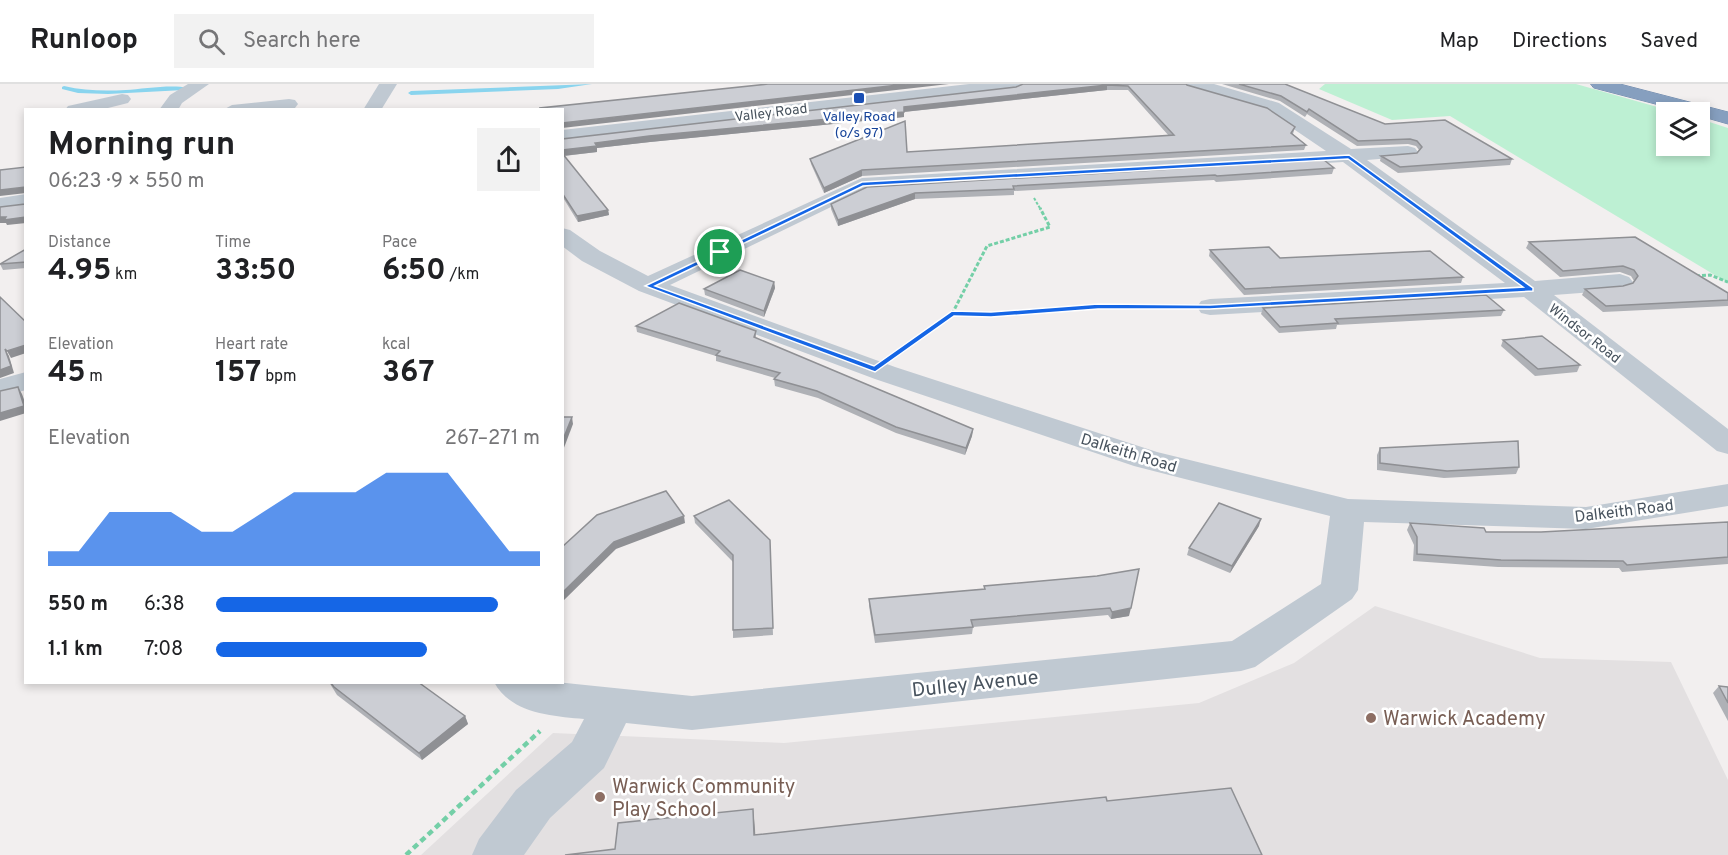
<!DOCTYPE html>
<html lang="en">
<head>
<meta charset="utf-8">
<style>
  body { margin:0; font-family:Overpass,sans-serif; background:#f2f2f2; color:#202124; height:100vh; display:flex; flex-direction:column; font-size:22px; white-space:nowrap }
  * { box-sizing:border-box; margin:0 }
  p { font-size:20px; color:#757577 }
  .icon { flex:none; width:33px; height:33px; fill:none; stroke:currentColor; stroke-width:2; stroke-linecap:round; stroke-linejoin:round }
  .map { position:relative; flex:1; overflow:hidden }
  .side { position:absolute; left:24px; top:24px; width:540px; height:576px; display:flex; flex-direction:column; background:#fff; border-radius:0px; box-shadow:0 3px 9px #0003 }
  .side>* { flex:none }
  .fabs { position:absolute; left:1656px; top:18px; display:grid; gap:12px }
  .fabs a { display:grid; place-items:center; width:54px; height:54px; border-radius:0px; background:#fff; box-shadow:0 3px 9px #0003; font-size:30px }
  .pin { position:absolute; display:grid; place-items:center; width:51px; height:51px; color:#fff; margin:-26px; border:3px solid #fff; border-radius:50%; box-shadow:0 2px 6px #0007 }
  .round { display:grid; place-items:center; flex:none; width:63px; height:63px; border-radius:0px; background:#f2f2f2 }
  .overview { display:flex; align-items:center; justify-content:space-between; height:102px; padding:0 24px }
  h1 { font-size:33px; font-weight:700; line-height:45px }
  .stats { display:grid; grid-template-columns:repeat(3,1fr); gap:9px; height:102px; padding:6px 24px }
  .stats div { display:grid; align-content:center }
  .stats b { font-size:30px; font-weight:700 }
  .stats small { font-size:16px; font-weight:400 }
  .stats p { font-size:16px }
  .chart { height:168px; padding:12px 24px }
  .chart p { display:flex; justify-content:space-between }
  .chart svg { width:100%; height:108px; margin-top:6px; fill:#1566e6; opacity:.7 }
  ul { padding:0 24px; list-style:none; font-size:20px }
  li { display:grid; grid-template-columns:96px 72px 1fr; align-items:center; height:45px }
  li i { height:15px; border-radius:8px; background:#1566e6 }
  header { display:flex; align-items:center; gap:36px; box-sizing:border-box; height:84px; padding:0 30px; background:#fff; border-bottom:2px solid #e0e0e0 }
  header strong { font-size:28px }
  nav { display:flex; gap:33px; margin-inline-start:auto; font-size:21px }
  .search { width:420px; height:54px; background:#f2f2f2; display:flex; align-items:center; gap:15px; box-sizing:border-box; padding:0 21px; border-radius:0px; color:#757577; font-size:22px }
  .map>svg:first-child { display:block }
  .education { fill:#e3e0e1 }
  .green { fill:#bdf0d3 }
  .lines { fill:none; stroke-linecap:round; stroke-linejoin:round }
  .stream { fill:#89d4ee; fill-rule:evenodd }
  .highway-casing { stroke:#718aab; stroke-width:1 }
  .path-far2 { stroke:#74cfa7; stroke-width:2; stroke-dasharray:3 1.5; stroke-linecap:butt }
  .path-far1 { stroke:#74cfa7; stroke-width:3; stroke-dasharray:4 2; stroke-linecap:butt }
  .path { stroke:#74cfa7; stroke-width:4.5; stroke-dasharray:6 4; stroke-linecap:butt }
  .minor { fill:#c0c9d2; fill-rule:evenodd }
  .highway { fill:#869fbf; fill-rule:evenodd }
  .wall { fill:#afb1b6 }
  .shaded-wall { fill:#8f9094 }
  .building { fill:#ccced4; stroke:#8f9094; stroke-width:1.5 }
  .route { fill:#1566e6; stroke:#fff; stroke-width:1.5; fill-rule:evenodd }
  .transit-dot { fill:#1a4fb4; stroke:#fff; stroke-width:2 }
  .education-dot { fill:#8d6e63; stroke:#fff; stroke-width:2 }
  .labels { text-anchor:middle; stroke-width:5; stroke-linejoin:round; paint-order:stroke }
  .far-street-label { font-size:14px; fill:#47525d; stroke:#fff }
  .far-transit-label { font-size:14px; fill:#164399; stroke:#fff }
  .street-label { font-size:16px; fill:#47525d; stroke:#fff }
  .near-street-label { font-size:20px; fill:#47525d; stroke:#fff }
  .near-education-label { font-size:20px; fill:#785e54; stroke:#fff; text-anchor:start }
</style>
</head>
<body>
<header>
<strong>Runloop</strong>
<div class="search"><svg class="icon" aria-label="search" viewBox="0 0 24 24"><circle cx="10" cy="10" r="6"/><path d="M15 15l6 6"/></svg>Search here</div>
<nav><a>Map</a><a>Directions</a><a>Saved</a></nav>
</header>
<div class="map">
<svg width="1728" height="771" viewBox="0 0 1728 771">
  <rect width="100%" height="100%" fill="#f2efef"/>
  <path class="education" d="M 1375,522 L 1540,574 L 1671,578 L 1728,696 L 1728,771 L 421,771 L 553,649 L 784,659 L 1199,619 L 1294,579 Z"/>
  <path class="green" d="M 1325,0 L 1576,0 L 1675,28 L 1666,28 L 1666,62 L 1700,62 L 1700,35 L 1728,44 L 1728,199 L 1450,32 L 1392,36 L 1319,5 Z"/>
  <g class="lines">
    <g class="stream">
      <path d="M 592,0 L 558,5 L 411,11 L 408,9 L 411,7 Z"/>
      <path d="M 64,2 C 85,7 105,7 126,6 C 142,5 173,0 187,4 L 184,6 L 108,10 L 78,9 L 62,5 L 62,3 Z"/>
    </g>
    <defs>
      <path id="highway" d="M 1591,0 L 1620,0 L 1728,28 L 1728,40 L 1700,32 L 1700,28 L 1686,28 L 1594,4 Z"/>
    </defs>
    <use href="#highway" class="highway-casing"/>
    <path class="path-far2" d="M 1034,114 L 1041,126"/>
    <g class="path-far1">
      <path d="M 1696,192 L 1710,191 L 1728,198"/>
      <path d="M 952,230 L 987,162 L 1050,143 L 1040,124"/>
      <path d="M 902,266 L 952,230 L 991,231 L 1098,222 L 1183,223"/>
    </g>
    <path class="path" d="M 406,771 L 540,647"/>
    <g class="minor">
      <path d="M 188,0 L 209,0 L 182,19 L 178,26 L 159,26 L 170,11 Z"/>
      <path d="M 379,0 L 397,0 L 381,26 L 363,26 Z"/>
      <path d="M 969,0 L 1024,0 L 1021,4 L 1015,5 L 562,58 L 562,46 Z"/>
      <path d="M 1184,0 L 1214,0 L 1279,19 L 1351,65 L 1408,62 L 1415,64 L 1418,68 L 1415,72 L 1367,76 L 1535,197 L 1620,190 L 1629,193 L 1633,198 L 1629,203 L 1620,206 L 1554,211 L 1728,345 L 1728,370 L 1717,367 L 1524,213 L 1210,231 L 1201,229 L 1197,223 L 1201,217 L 1210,215 L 1505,199 L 1343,78 L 866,106 L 670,201 L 895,283 L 1157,368 L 1348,415 L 1586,423 L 1728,400 L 1728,422 L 1586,445 L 1364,438 L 1358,506 L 1352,515 L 1255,583 L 1241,587 L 692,646 L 626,639 L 604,684 L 550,734 L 524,771 L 472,771 L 479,755 L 516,706 L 572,658 L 584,635 C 553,632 511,630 494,598 L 556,598 L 692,612 L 1232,557 L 1321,500 L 1330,432 L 1134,382 L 875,295 L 639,207 L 582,177 L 562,162 L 562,144 L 570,146 L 600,167 L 648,192 L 862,94 L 1326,67 L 1267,27 L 1187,4 Z"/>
      <path d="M 122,10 L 128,11 L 131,15 L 128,19 L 100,26 L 65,26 L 68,22 Z"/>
      <path d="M 289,15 L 295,16 L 298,20 L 295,24 L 223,26 L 232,21 Z"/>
      <path d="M 26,110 L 26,124 L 0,128 L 0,114 Z"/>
      <path d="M 26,288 L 26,306 L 0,313 L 0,295 Z"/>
    </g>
    <use href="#highway" class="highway"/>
  </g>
  <g class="wall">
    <path d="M 1222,0 L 1285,0 L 1385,40 L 1512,75 L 1510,81 L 1398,89 L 1380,77 L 1381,72 L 1417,69 L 1419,66 L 1416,62 L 1408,60 L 1357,62 L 1307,30 L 1305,33 L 1280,17 Z"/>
    <path d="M 1023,1 L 1187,1 L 1295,43 L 1293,50 L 1306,61 L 1304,66 L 862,92 L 824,109 L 811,80 L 810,75 L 907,68 L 1169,52 L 1128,6 L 1107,6 L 904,28 L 904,33 L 650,58 L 597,64 L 597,68 L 564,72 L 608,126 L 609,131 L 578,138 L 562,112 L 562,55 L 1016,3 Z"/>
    <path d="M 1334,84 L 1332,90 L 1216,98 L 1214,96 L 1014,107 L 1014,111 L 915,115 L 838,142 L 831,125 L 831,120 L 867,103 Z"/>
    <path d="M 1635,153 L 1728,209 L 1728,222 L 1603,228 L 1582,211 L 1585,205 L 1623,202 L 1633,199 L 1634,197 L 1631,192 L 1620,188 L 1560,193 L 1526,164 L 1529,158 Z"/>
    <path d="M 26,165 L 26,184 L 3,186 L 0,180 Z"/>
    <path d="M 1210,166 L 1280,174 L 1463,193 L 1461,199 L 1244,211 L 1209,172 Z"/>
    <path d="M 774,198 L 775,204 L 764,233 L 705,211 L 704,205 Z"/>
    <path d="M 1263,224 L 1504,226 L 1501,232 L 1337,241 L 1336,245 L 1279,249 L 1261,230 Z"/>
    <path d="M 636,242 L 756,247 L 756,254 L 973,345 L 972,352 L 965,371 L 896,349 L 818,314 L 775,302 L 774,295 L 775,294 L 716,277 L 716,272 L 637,248 Z"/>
    <path d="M 1503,256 L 1580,281 L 1577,288 L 1535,292 L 1501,262 Z"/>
    <path d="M 1380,364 L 1519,383 L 1516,390 L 1444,394 L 1377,386 L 1377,371 Z"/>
    <path d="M 694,432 L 770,456 L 773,551 L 733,554 L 733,478 L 695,439 Z"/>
    <path d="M 1728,438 L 1728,480 L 1622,488 L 1619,484 L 1498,483 L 1413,477 L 1414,461 L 1407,446 L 1410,439 L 1486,448 L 1541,448 Z"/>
    <path d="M 1259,442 L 1230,489 L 1187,471 L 1189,464 Z"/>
    <path d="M 1097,492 L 1129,532 L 1111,535 L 1108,531 L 973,543 L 972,550 L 875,559 L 869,522 L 869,515 L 984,505 L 984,502 Z"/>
    <path d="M 329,598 L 418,598 L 465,632 L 468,640 L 422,676 L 337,611 Z"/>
    <path d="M 1719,602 L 1728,603 L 1728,637 L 1713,609 Z"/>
  </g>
  <g class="shaded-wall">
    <path d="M 907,0 L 949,0 L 562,44 L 562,39 Z"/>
    <path d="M 1107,1 L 1107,6 L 903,28 L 904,23 Z"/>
    <path d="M 904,28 L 904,33 L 650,58 L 597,64 L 597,68 L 562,72 L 562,66 L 595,59 L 649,52 Z"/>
    <path d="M 862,86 L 862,92 L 824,109 L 824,104 Z"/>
    <path d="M 25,103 L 26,109 L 0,112 L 0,106 Z"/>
    <path d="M 915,109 L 915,115 L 838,142 L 838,136 Z"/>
    <path d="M 608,126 L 609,131 L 578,138 L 577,132 Z"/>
    <path d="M 0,133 L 26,133 L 26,139 L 7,141 L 6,139 L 0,139 Z"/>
    <path d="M 774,198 L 775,204 L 764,233 L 764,227 Z"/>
    <path d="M 26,261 L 26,269 L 11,274 L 7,267 Z"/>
    <path d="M 5,265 L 9,272 L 14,289 L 0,294 L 0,286 Z"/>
    <path d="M 18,303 L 22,310 L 26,321 L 26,329 L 0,337 L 0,329 Z"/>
    <path d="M 572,333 L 573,340 L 562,369 L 562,358 Z"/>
    <path d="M 973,345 L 972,352 L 965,371 L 966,364 Z"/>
    <path d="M 684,432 L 685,439 L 616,465 L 562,518 L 562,509 L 614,458 Z"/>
    <path d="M 1261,435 L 1259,442 L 1230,489 L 1232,482 Z"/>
    <path d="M 1131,524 L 1129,532 L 1111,535 L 1112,528 Z"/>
    <path d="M 465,632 L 468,640 L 422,676 L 419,669 Z"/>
    <path d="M 753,725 L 755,745 L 756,770 L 754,751 Z"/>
  </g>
  <g class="building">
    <path d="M 768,0 L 907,0 L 562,39 L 562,26 L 541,26 L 540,24 Z"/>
    <path d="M 1023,0 L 1186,0 L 1187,1 L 1267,24 L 1295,43 L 1291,49 L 1306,61 L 862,86 L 824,104 L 810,75 L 905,37 L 907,68 L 1174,51 L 1128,2 L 1107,1 L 904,23 L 904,28 L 649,52 L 595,59 L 597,62 L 562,66 L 562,55 L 1016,3 Z"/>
    <path d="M 1239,0 L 1285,0 L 1385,40 L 1445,36 L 1512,75 L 1400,83 L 1381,72 L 1417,69 L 1422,63 L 1417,57 L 1410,55 L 1358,57 L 1309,25 L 1307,28 L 1281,12 Z"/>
    <path d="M 562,69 L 608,126 L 577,132 L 562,109 Z"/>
    <path d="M 1324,76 L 1334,84 L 1217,92 L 1215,91 L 1013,102 L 1014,105 L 915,109 L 838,136 L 831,120 L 867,103 Z"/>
    <path d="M 26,83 L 26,133 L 4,136 L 6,133 L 0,133 L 0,123 L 25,120 L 25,103 L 0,106 L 0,86 Z"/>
    <path d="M 1635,153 L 1728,209 L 1728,216 L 1606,222 L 1585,205 L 1623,202 L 1633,199 L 1638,192 L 1634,186 L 1623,182 L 1563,187 L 1529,158 Z"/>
    <path d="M 1269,163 L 1280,174 L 1430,167 L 1463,193 L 1245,205 L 1210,166 Z"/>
    <path d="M 26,165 L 26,178 L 0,180 Z"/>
    <path d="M 740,186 L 774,198 L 764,227 L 704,205 Z"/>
    <path d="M 1486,211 L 1504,226 L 1335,235 L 1338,239 L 1280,243 L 1263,224 Z"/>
    <path d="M 0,213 L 26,238 L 26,261 L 7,267 L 5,265 L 11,282 L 0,286 Z"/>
    <path d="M 679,219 L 756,247 L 754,253 L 973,345 L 966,364 L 896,343 L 817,307 L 774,295 L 780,289 L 716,271 L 720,267 L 636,242 Z"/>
    <path d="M 1542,252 L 1580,281 L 1538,285 L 1503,256 Z"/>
    <path d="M 18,303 L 24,322 L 0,329 L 0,307 Z"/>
    <path d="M 562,333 L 572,333 L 562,358 Z"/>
    <path d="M 1518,357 L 1519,383 L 1447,387 L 1380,379 L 1380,364 Z"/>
    <path d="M 666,407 L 684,432 L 614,458 L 562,509 L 562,463 L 597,431 Z"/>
    <path d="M 729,416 L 770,456 L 773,544 L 733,546 L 733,471 L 694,432 Z"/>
    <path d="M 1219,419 L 1261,435 L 1232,482 L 1189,464 Z"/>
    <path d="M 1728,438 L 1728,473 L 1627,481 L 1623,477 L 1501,476 L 1417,470 L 1417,453 L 1410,439 L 1484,444 L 1486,448 L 1541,448 Z"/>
    <path d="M 1139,485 L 1131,524 L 1112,528 L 1110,524 L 971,536 L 973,543 L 875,551 L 869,515 L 985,505 L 984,502 L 1097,492 Z"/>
    <path d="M 330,598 L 418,598 L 465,632 L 419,669 L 334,603 Z"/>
    <path d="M 1719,602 L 1728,603 L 1728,619 Z"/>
    <path d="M 1231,704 L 1262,771 L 565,771 L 615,765 L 618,739 L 753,725 L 754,751 L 1106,713 L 1107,717 Z"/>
  </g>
  <path class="route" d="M 1349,71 L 1533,204 L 1533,207 L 1210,225 L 1098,225 L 991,233 L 954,232 L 875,288 L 645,202 L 862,98 ZM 1348,75 L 1523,203 L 1210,221 L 1098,220 L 991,228 L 952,227 L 874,282 L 655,202 L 863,102 Z"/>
  <rect class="transit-dot" x="853" y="8" width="12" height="12" rx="3"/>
  <g class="education-dot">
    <circle cx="1371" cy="634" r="6"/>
    <circle cx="600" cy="713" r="6"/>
  </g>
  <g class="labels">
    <g class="far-street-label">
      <text transform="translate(771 28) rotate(-7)" y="5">Valley Road</text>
      <text transform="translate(1585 249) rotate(38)" y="5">Windsor Road</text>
    </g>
    <g class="far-transit-label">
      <text x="859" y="37">Valley Road<tspan x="859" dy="16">(o/s 97)</tspan></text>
    </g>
    <g class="street-label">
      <text transform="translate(1129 368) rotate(17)" y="6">Dalkeith Road</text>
      <text transform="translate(1624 426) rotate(-7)" y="6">Dalkeith Road</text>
    </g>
    <g class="near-street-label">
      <text transform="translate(975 599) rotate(-6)" y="7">Dulley Avenue</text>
    </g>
    <g class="near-education-label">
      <text x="1383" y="641">Warwick Academy</text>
      <text x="612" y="709">Warwick Community<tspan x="612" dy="23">Play School</tspan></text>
    </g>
  </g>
</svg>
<div class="fabs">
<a><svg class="icon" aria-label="layers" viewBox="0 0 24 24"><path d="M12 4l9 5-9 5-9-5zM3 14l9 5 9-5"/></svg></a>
</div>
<div class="pin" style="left:720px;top:168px;background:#1e9e55"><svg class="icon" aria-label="arrive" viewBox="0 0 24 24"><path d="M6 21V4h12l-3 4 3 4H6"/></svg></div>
<section class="side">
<div class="overview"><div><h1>Morning run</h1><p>06:23 · 9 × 550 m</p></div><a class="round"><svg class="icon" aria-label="share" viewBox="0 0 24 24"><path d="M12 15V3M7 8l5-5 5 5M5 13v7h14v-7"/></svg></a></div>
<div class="stats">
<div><p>Distance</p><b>4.95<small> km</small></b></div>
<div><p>Time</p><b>33:50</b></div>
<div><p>Pace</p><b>6:50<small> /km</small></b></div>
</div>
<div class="stats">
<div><p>Elevation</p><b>45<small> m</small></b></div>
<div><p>Heart rate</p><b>157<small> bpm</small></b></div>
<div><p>kcal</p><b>367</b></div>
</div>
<div class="chart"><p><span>Elevation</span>267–271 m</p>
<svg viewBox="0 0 160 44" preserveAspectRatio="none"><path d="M0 44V38L10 38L20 22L30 22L40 22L50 30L60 30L70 22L80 14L90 14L100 14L110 6L120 6L130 6L140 22L150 38L160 38V44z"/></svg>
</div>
<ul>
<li><b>550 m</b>6:38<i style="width:87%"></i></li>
<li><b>1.1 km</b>7:08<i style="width:65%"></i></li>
</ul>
</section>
</div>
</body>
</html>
